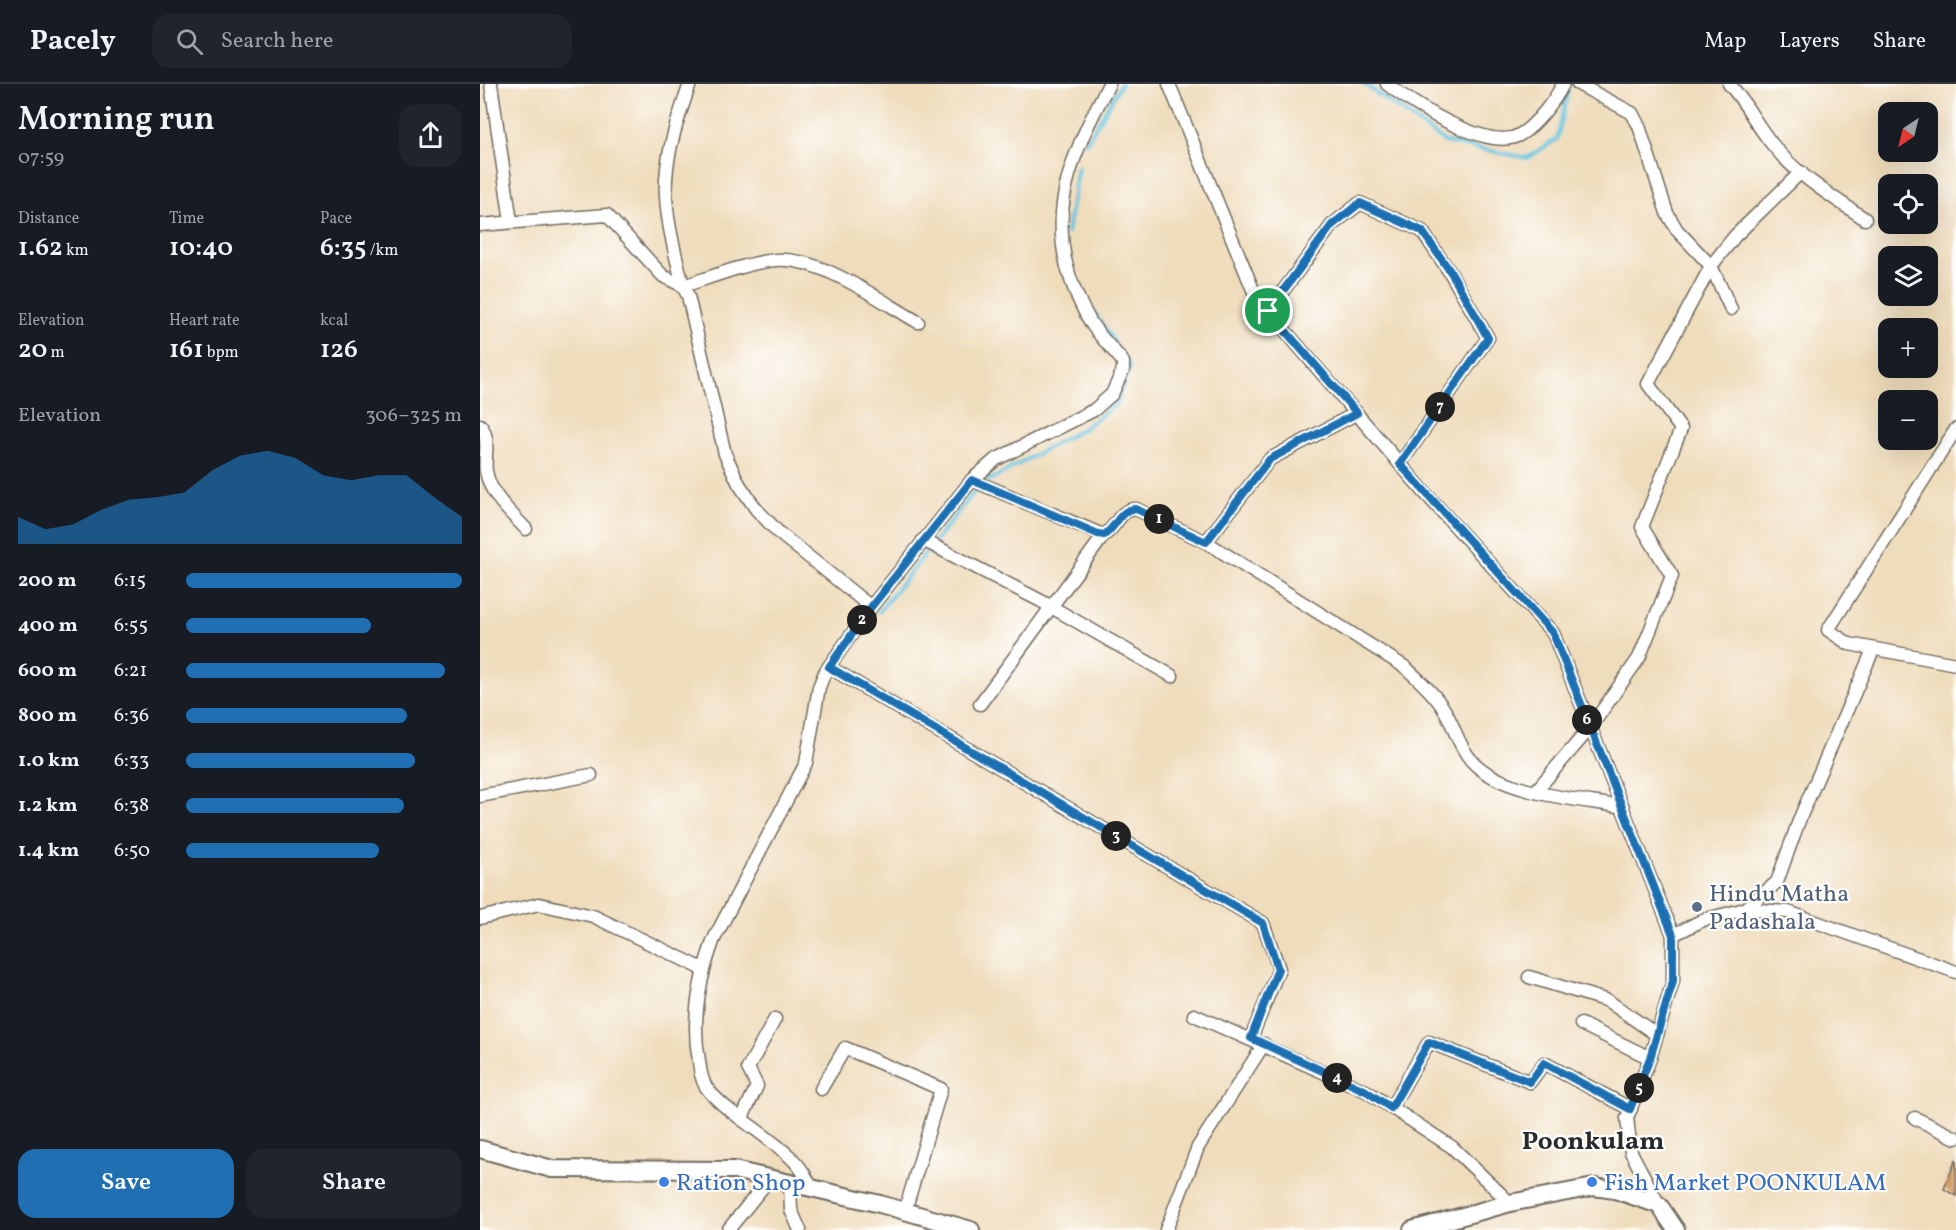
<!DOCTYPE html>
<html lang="en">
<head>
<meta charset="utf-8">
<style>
  body { margin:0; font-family:Vollkorn,serif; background:#20242c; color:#f1f3f6; height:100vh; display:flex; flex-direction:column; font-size:22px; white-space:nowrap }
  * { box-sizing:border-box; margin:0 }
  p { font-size:20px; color:#9ea1a6 }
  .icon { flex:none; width:33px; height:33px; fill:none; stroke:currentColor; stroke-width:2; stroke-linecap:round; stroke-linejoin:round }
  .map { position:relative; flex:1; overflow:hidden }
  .sheet { display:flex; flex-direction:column; background:#171b24; width:480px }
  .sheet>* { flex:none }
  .needle { width:39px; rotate:215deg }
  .fabs { position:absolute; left:1398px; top:18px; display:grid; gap:12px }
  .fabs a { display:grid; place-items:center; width:60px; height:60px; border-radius:12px; background:#171b24; box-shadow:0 6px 24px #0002; font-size:30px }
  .pin { position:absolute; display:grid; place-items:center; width:51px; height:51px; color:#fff; margin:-26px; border:3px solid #fff; border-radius:50%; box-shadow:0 2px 6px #0007 }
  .km { position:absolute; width:30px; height:30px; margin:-15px; border-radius:50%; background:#222; color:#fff; font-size:16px; line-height:30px; text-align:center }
  .round { display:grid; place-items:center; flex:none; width:63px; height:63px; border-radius:18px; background:#20242c }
  .headline { display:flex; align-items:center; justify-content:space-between; height:102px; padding:0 18px }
  h1 { font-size:33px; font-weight:600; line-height:45px }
  .metrics { display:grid; grid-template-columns:repeat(3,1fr); gap:9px; height:102px; padding:6px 18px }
  .metrics div { display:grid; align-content:center }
  .metrics b { font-size:26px; font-weight:600 }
  .metrics small { font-size:16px; font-weight:400 }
  .metrics p { font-size:16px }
  .chart { height:168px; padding:12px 18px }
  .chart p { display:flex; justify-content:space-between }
  .chart svg { width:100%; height:108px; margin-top:6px; fill:#1f6fb2; opacity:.7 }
  .button { display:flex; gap:12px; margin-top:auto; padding:12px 18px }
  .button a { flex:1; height:69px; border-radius:18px; background:#1f6fb2; color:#fff; font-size:24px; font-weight:600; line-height:69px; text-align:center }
  .button a+a { background:#20242c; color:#f1f3f6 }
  ul { padding:0 18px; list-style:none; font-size:20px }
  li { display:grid; grid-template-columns:96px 72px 1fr; align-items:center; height:45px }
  li i { height:15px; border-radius:8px; background:#1f6fb2 }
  header { display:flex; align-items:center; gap:36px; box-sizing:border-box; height:84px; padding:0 30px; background:#171b24; border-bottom:2px solid #363941 }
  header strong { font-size:28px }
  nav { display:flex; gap:33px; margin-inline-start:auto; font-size:21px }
  .search { width:420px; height:54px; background:#20242c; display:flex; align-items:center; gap:15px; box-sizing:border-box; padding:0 21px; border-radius:18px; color:#9ea1a6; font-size:22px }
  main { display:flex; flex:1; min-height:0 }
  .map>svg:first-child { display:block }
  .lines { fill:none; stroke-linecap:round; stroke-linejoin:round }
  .stream { stroke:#64c4e2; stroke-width:4 }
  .building { fill:#d5a16c }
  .minor-casing { stroke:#70695d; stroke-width:15 }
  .major-casing { stroke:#70695d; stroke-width:20 }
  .minor { stroke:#fff; stroke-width:12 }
  .major { stroke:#fff; stroke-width:16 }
  .route-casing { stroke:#fff; stroke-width:12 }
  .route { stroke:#1f6fb2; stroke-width:8 }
  .service-dot { fill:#5c6f8a; stroke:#fff; stroke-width:2 }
  .shop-dot { fill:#3f7fe0; stroke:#fff; stroke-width:2 }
  .labels { text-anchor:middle; stroke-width:4.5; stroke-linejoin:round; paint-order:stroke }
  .service-label { font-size:24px; fill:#4e5e75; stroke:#fff; text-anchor:start }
  .shop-label { font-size:24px; fill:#366cbe; stroke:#fff; text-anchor:start }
  .neighbourhood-label { font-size:26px; font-weight:bold; fill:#2b2b2b; stroke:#fff }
</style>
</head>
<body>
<header>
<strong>Pacely</strong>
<div class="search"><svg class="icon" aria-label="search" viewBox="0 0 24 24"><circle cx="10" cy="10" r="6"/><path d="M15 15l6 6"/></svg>Search here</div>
<nav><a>Map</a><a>Layers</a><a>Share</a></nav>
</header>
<main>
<section class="sheet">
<div class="headline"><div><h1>Morning run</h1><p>07:59</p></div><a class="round"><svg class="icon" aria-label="share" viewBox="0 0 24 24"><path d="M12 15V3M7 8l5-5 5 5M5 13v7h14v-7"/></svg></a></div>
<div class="metrics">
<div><p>Distance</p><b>1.62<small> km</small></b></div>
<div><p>Time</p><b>10:40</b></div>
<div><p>Pace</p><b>6:35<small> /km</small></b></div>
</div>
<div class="metrics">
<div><p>Elevation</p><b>20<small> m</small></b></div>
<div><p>Heart rate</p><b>161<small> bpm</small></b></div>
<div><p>kcal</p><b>126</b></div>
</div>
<div class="chart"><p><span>Elevation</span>306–325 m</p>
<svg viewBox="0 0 160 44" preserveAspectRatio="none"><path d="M0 44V33L10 38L20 36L30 30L40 26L50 25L60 23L70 14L80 8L90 6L100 9L110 16L120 18L130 16L140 16L150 25L160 33V44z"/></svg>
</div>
<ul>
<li><b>200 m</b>6:15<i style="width:100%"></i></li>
<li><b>400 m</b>6:55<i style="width:67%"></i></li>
<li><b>600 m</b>6:21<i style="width:94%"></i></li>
<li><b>800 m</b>6:36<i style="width:80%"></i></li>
<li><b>1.0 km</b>6:33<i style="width:83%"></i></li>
<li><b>1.2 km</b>6:38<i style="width:79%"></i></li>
<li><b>1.4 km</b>6:50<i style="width:70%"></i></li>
</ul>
<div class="button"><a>Save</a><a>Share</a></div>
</section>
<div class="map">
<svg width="1476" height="1146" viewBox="0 0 1476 1146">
  <rect width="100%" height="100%" fill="#fff"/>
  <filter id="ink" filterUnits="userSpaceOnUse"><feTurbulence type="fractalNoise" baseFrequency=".0167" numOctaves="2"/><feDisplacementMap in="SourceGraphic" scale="12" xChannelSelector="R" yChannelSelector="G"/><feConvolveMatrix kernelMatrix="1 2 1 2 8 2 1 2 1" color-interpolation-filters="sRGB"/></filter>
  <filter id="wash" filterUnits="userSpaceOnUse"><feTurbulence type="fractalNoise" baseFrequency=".008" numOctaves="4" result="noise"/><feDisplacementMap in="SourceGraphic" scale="24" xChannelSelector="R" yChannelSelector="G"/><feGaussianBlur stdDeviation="1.35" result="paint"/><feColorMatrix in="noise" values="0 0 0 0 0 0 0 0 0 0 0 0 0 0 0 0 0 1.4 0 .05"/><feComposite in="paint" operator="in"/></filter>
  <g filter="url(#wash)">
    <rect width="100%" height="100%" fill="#efdcbb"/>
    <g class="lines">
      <g class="stream">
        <path d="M 884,0 L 965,58 L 1047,74 L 1077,55 L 1088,7"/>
        <path d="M 606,59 L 641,0"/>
        <path d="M 587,149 L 598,83"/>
        <path d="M 604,213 L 635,260"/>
        <path d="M 506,398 L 604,344 L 636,320 L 650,283 L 647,278"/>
        <path d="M 399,528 L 494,408"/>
      </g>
    </g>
    <g id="blocks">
      <path class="building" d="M 1476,1075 L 1476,1112 L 1464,1105 Z"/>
    </g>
  </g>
  <g filter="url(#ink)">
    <use href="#blocks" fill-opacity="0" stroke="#70695d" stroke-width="1.5"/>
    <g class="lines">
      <defs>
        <g id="minor">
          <path d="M 11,0 L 31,138"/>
          <path d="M 210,0 C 199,31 188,62 186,95 C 184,130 195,168 203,202 L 208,212 L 245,370 L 259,400 L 276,425 L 299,449 L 391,523"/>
          <path d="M 689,0 L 776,213 L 946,410 L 1073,549 L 1193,851 L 1193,897 L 1170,974 L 1147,1034 L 1151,1068 L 1179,1121"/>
          <path d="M 907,0 C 932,20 1011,70 1041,50 C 1057,40 1075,16 1083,0"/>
          <path d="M 1098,0 L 1152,29 L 1159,42 L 1187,129 L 1197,146 L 1231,182 L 1251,225"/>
          <path d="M 1249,0 C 1266,18 1276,41 1292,60 C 1316,91 1353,113 1385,135"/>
          <path d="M 0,141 L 127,131 L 183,192 L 203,202 C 229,194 269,178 296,176 C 341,173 399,216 438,238"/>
          <path d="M 788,227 L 852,141 L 880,119 L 942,147 L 971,190 L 1008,254 L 920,380"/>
          <path d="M 0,341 C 11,354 4,371 6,387 C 10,411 30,428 46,445"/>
          <path d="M 1476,345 L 1348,546 L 1369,560 L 1476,580"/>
          <path d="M 492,396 L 618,449 L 624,451 C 637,443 639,425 656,425 L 726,458 L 925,583 C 940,597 955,610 965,627 C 975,644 978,661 991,676 C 1022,711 1099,715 1143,723"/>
          <path d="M 443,456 L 561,517 L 692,592"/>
          <path d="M 726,458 L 790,375 L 877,329"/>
          <path d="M 349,583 L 783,839 L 799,885 L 771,954"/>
          <path d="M 500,620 L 624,451"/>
          <path d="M 1055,708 L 1110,644 L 1159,574 L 1192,492 L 1162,443 L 1201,345 L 1168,300 L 1231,182 L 1255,152 L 1321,88"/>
          <path d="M 0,712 L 111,691"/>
          <path d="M 1265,825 L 1297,798 L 1320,734 L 1393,566"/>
          <path d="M 0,834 L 59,820 L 113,832 L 223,885"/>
          <path d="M 1193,851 L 1223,836 L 1265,825 L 1308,828 L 1476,888"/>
          <path d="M 1049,893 L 1128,917 L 1177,951"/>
          <path d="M 714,931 L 886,1007 L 972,1063 L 1030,1119"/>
          <path d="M 1101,940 L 1170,974"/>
          <path d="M 341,1005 L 365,964 L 461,1005 L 425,1127"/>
          <path d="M 911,1024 L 949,958 L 1050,998 L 1064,979 L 1151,1025"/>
          <path d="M 262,1034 L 277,1002 L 268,984 L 295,935"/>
          <path d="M 1435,1034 L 1476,1054"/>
          <path d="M 310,1099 L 311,1126 L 320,1146"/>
          <path d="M 331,1104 C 322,1079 304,1067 283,1051 C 265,1037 240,1022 226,1003 C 221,995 220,986 219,977 C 211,935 219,895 234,855 L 326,679 L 339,603 L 345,588 L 391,523 L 492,396 L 515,376 L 614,326 L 632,310 L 643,286 L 643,278 C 633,265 620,253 611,239 C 558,149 584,84 629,0"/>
          <path d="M 248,1146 L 290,1094"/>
          <path d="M 686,1146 L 718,1063 L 784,960"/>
        </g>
        <g id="major">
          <path d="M 0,1065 L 72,1085 L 254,1086 L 400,1120 L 491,1146"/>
          <path d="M 932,1146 L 1030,1119 L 1114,1103 L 1135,1106 L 1179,1121 L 1196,1146"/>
        </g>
      </defs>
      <use href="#minor" class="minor-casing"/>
      <use href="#major" class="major-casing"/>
      <use href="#minor" class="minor"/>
      <use href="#major" class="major"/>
    </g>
  </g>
  <g class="lines" filter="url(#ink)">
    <defs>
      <path id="route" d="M 880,119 L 942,147 L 972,190 L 1008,254 L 920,380 L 1073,549 L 1193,851 L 1193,897 L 1170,974 L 1150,1025 L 1064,979 L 1050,998 L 949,958 L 911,1024 L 886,1007 L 771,954 L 798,885 L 783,839 L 349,583 L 391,523 L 492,396 L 618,450 L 624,451 C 637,443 639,425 656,425 L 726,458 L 790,375 L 877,329 L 788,227 L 852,141 Z"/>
    </defs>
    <use href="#route" class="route-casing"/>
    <use href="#route" class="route"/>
  </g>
  <circle class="service-dot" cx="1217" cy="823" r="6"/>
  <g class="shop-dot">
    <circle cx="184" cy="1098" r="6"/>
    <circle cx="1112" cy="1098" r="6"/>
  </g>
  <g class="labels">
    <g class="service-label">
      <text x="1229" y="817">Hindu Matha<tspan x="1229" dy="28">Padashala</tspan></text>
    </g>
    <g class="shop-label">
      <text x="196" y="1106">Ration Shop</text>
      <text x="1124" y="1106">Fish Market POONKULAM</text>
    </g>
    <g class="neighbourhood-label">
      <text x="1113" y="1065">Poonkulam</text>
    </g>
  </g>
</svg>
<div class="fabs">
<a><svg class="needle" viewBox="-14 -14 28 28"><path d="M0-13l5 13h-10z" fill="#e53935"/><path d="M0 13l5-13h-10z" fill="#9ea1a6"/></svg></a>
<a><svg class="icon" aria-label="locate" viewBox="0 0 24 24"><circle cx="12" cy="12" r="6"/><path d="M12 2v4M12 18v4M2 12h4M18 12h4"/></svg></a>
<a><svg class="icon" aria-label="layers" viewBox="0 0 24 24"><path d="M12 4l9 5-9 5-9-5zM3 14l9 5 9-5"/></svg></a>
<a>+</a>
<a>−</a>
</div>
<div class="pin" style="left:788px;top:227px;background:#1e9e55"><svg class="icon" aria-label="arrive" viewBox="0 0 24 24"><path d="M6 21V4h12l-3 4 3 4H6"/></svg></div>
<b class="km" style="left:679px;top:435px">1</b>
<b class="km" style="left:382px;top:536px">2</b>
<b class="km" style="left:636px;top:752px">3</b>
<b class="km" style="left:857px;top:994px">4</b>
<b class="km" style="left:1159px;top:1004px">5</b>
<b class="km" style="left:1107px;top:636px">6</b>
<b class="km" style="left:960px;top:323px">7</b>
</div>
</main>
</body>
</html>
